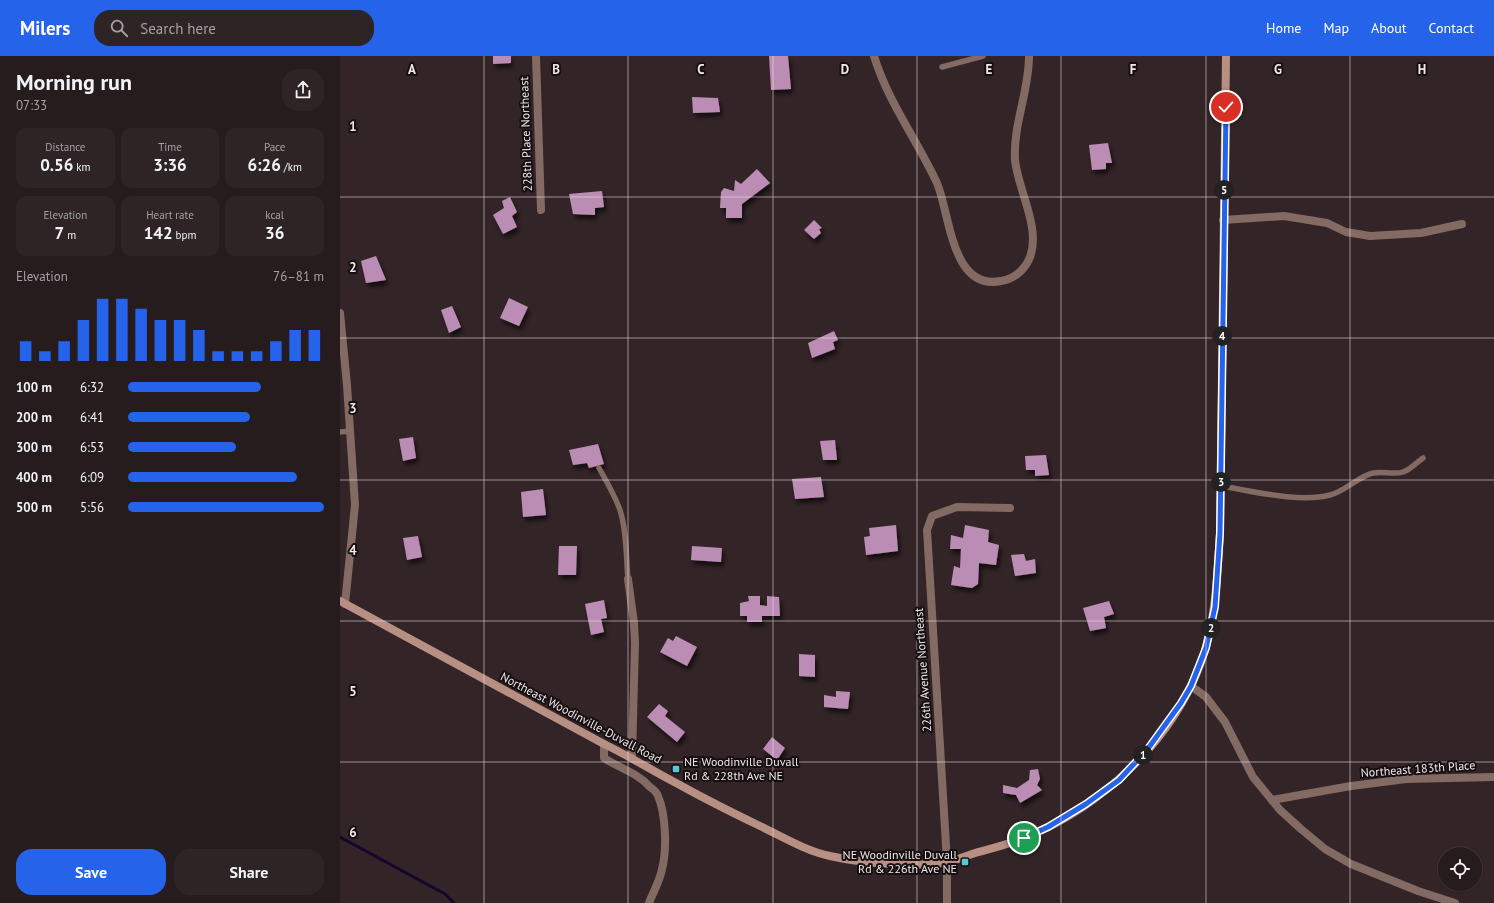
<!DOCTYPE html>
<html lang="en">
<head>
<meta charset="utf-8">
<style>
  body { margin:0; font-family:"PT Sans",sans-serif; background:#2e2426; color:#f1f3f6; height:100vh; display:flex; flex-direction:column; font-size:15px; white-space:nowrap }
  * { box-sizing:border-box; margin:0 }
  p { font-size:13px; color:#a4a1a4 }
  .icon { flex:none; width:22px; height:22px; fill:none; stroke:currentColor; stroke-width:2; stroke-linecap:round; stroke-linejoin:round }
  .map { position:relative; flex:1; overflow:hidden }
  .drawer { display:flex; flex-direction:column; background:#261b1d; width:340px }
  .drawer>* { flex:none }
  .controls { position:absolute; left:1098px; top:791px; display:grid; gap:8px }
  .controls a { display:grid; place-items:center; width:44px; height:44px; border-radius:50%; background:#261b1d; box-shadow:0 1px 3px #0004,0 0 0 1px #42393b; font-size:20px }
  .pin { position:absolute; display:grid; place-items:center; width:34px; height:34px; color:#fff; margin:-17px; border:2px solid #fff; border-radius:50%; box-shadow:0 1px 4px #0007 }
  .km { position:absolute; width:20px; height:20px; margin:-10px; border-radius:50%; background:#222; color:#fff; font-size:11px; line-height:20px; text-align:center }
  .round { display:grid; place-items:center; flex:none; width:42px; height:42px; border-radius:16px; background:#2e2426 }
  .overview { display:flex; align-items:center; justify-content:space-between; height:68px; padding:0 16px }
  h1 { font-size:22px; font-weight:800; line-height:30px }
  .metrics { display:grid; grid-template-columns:repeat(3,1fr); gap:6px; height:68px; padding:4px 16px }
  .metrics div { display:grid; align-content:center; border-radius:10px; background:#2e2426; text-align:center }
  .metrics b { font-size:17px; font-weight:800 }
  .metrics small { font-size:11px; font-weight:400 }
  .metrics p { font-size:11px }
  .chart { height:112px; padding:8px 16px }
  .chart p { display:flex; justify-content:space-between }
  .chart svg { width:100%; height:72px; margin-top:4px; stroke:#2563eb; stroke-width:6 }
  .primary-button { display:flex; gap:8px; margin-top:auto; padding:8px 16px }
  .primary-button a { flex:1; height:46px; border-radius:16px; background:#2563eb; color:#fff; font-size:16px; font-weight:800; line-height:46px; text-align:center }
  .primary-button a+a { background:#2e2426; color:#f1f3f6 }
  ul { padding:0 16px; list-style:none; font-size:13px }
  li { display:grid; grid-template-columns:64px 48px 1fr; align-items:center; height:30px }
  li i { height:10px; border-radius:5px; background:#2563eb }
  header { display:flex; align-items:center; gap:24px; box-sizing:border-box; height:56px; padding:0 20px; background:#2563eb; color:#fff }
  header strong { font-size:19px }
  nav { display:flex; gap:22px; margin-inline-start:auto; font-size:14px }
  .search { width:280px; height:36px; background:#2e2426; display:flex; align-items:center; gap:10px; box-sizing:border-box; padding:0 14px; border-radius:16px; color:#a4a1a4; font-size:15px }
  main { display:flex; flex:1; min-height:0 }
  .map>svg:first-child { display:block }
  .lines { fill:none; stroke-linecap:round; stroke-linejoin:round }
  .stream { stroke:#16052c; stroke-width:3 }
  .building { fill:#bc8db4; filter:url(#shadow) }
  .lane { stroke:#836a63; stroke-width:5.5 }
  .street { stroke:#836a63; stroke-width:8 }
  .secondary { stroke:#b78f83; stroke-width:8 }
  .route-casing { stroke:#fff; stroke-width:8 }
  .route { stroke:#2563eb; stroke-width:5 }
  .grid { fill:none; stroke:#f1e7e9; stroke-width:1; stroke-opacity:0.55 }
  .poi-dot { fill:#51ccd4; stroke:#160f11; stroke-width:1.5 }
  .labels { text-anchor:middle; stroke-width:4; stroke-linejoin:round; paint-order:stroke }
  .street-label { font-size:12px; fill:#f1e7e9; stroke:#160f11 }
  .poi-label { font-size:12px; fill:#f1e7e9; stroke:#160f11; text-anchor:start }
  .grid-label { font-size:13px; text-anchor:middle; font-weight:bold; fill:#f1e7e9; stroke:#160f11; stroke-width:4; stroke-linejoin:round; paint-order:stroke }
</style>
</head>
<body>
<header>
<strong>Milers</strong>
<div class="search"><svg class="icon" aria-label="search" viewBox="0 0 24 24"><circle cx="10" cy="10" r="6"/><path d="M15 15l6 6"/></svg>Search here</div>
<nav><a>Home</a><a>Map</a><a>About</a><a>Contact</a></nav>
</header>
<main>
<section class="drawer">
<div class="overview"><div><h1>Morning run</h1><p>07:33</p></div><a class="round"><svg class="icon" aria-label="share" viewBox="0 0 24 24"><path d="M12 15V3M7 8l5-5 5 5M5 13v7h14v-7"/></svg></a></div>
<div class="metrics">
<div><p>Distance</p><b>0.56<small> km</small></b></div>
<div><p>Time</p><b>3:36</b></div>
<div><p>Pace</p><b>6:26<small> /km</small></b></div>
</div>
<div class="metrics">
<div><p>Elevation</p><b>7<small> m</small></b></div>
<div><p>Heart rate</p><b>142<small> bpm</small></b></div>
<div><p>kcal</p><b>36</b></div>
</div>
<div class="chart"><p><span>Elevation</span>76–81 m</p>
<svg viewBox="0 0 160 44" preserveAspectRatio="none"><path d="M5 44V32M15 44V38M25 44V32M35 44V19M45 44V6M55 44V6M65 44V12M75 44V19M85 44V19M95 44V25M105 44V38M115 44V38M125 44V38M135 44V32M145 44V25M155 44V25"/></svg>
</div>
<ul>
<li><b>100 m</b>6:32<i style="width:68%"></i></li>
<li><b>200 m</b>6:41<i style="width:62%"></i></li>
<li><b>300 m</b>6:53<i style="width:55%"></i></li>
<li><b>400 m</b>6:09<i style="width:86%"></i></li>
<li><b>500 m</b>5:56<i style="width:100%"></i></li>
</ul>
<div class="primary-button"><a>Save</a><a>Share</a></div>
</section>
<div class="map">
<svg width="1154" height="847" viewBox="0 0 1154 847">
  <defs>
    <filter id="shadow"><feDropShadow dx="2.5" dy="4.5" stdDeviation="2" flood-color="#0009"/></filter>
  </defs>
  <rect width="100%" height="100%" fill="#332427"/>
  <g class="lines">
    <path class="stream" d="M 0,781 L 105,838 L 114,847"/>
  </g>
  <g class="building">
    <path d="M 153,0 L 171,0 L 171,7 L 153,8 Z"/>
    <path d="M 429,0 L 448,0 L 451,33 L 431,34 Z"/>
    <path d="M 352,41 L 378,42 L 380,56 L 353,57 Z"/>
    <path d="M 768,87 L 772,107 L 766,107 L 766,113 L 752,114 L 749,89 Z"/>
    <path d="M 417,113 L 430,127 L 402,148 L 402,162 L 386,162 L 386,152 L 380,152 L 381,136 L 384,132 L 394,135 L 395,124 L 401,128 Z"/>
    <path d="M 262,135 L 264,151 L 255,152 L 255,159 L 233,158 L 229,138 Z"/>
    <path d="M 170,141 L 177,156 L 172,160 L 177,171 L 163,178 L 153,159 L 164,152 L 162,145 Z"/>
    <path d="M 474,164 L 482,172 L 479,173 L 481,177 L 474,183 L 464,174 Z"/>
    <path d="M 36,200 L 46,224 L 26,227 L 21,205 Z"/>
    <path d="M 169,242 L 188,251 L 179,270 L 160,262 Z"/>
    <path d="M 112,250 L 121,271 L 109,277 L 101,254 Z"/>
    <path d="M 494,275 L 498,284 L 493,286 L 495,293 L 472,302 L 468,287 Z"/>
    <path d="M 73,381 L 76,402 L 63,405 L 59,383 Z"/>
    <path d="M 495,384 L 497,404 L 483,404 L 480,385 Z"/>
    <path d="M 258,388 L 264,408 L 249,412 L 247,407 L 233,409 L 229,394 Z"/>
    <path d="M 706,399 L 709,419 L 695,420 L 695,414 L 686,414 L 685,400 Z"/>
    <path d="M 481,421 L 484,441 L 455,443 L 452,423 Z"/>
    <path d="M 203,433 L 206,459 L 183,461 L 181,436 Z"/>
    <path d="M 556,469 L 558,495 L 526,499 L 524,481 L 530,480 L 529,472 Z"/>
    <path d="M 625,469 L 649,474 L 648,486 L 659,489 L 656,509 L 639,507 L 638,528 L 632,532 L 611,529 L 614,510 L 620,512 L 621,493 L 610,493 L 611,479 L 623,482 Z"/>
    <path d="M 78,480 L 82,501 L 67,504 L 63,482 Z"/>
    <path d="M 219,490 L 237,490 L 236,519 L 218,519 Z"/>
    <path d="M 352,490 L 382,492 L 381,506 L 351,504 Z"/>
    <path d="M 684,498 L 686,505 L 695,503 L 696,517 L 675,520 L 671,499 Z"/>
    <path d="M 408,540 L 420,540 L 420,549 L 427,550 L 427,540 L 439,541 L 440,560 L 422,560 L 422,566 L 407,566 L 407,560 L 400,560 L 400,547 L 409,545 Z"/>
    <path d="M 264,544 L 267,562 L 261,563 L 264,576 L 251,579 L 245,548 Z"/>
    <path d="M 769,545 L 774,558 L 764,561 L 766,572 L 750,575 L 743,552 Z"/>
    <path d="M 336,580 L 357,591 L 347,610 L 320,596 L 328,582 L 333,585 Z"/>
    <path d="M 459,598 L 475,599 L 475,621 L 459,620 Z"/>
    <path d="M 496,635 L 510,636 L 508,653 L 484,651 L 484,639 L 496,641 Z"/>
    <path d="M 319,648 L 328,655 L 325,660 L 345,676 L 337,686 L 307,661 Z"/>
    <path d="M 432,681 L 445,692 L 437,704 L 423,693 Z"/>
    <path d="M 698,713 L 700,723 L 697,729 L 702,734 L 680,747 L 676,739 L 663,737 L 663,729 L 677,732 L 689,724 L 690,714 Z"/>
  </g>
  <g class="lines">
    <g class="lane">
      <path d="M 602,11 L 643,0"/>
      <path d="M 0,376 L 10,375"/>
      <path d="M 259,412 C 267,426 275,440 280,454 C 287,476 286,501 288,523"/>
      <path d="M 881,430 C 912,435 959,447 990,439 C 1006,435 1017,421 1033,417 C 1043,415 1054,419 1063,416 C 1070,414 1077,406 1083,402"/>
    </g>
    <g class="street">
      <path d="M 196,0 L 201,154"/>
      <path d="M 534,0 C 548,46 577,84 597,127 C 610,157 611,235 661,225 C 674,223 685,214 690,201 C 701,172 678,134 675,104 C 673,68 689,36 689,0"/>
      <path d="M 883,164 L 944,160 L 987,167 L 1006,176 L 1030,180 L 1081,177 L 1122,168"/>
      <path d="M 0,257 L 7,329 L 15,449 L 5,548"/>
      <path d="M 288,523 L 294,567 L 295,587 L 292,702"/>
      <path d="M 851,630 L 866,641 L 885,666 L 913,721 L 940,754 L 961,773 L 985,793 L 1011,808 L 1078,835 L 1115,847"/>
      <path d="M 264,688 L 264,702 C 279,712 298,717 310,731 C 313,733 317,737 318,740 C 326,758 327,794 322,813 C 320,825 313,836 309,847"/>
      <path d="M 932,744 L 1011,730 L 1066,723 L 1154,721"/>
      <path d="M 607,847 L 607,806 L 587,474 L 592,460 L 617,451 L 670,452"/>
    </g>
    <path class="secondary" d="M 0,545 L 264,688 C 289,700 313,715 338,728 C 365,743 393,757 420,770 C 443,781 466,795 490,800 C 521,807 577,812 608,806 C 616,804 624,801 632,798 C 649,793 667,789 684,782 C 761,751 830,687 860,609 C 876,567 877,522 880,477 L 886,0"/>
  </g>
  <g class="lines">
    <defs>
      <path id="route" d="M 684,782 L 708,771 L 746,748 L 779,724 L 807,694 L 841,647 L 851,630 L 866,592 L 875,551 L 880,477 L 886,51"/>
    </defs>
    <use href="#route" class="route-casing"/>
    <use href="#route" class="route"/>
  </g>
  <path class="grid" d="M 144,0 L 144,847M 288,0 L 288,847M 433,0 L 433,847M 577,0 L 577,847M 721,0 L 721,847M 866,0 L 866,847M 1010,0 L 1010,847M 0,141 L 1154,141M 0,282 L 1154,282M 0,424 L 1154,424M 0,565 L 1154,565M 0,706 L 1154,706"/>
  <g class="poi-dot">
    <rect x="332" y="709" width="8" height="8" rx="2"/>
    <rect x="621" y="802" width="8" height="8" rx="2"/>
  </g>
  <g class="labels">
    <g class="street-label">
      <text transform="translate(186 78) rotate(-92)" y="4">228th Place Northeast</text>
      <text transform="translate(583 614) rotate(-94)" y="4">226th Avenue Northeast</text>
      <text transform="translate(241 662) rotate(28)" y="4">Northeast Woodinville-Duvall Road</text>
      <text transform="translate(1078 713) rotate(-4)" y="4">Northeast 183th Place</text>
    </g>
    <g class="poi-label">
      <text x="344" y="710">NE Woodinville Duvall<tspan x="344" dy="14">Rd &amp; 228th Ave NE</tspan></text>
      <text x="617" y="803" text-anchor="end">NE Woodinville Duvall<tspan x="617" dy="14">Rd &amp; 226th Ave NE</tspan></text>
    </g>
  </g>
  <g class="grid-label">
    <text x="72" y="18">A</text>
    <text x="216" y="18">B</text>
    <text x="361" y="18">C</text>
    <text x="505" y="18">D</text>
    <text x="649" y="18">E</text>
    <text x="793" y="18">F</text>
    <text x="938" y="18">G</text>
    <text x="1082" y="18">H</text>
    <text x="13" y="75">1</text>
    <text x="13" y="216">2</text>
    <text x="13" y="357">3</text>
    <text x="13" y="499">4</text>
    <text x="13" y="640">5</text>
    <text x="13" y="781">6</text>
  </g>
</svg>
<div class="controls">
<a><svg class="icon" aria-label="locate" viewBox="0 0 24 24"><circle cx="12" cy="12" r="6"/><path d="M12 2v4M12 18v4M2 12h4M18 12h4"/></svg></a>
</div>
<div class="pin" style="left:684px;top:782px;background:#1e9e55"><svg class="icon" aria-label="arrive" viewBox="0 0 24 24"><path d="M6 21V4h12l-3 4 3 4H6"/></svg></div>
<div class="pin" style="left:886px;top:51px;background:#d93025"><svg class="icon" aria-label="check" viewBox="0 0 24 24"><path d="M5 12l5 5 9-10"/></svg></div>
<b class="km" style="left:803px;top:699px">1</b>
<b class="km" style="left:871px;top:572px">2</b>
<b class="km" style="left:881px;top:426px">3</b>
<b class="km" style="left:882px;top:280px">4</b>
<b class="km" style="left:884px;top:134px">5</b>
</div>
</main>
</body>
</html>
